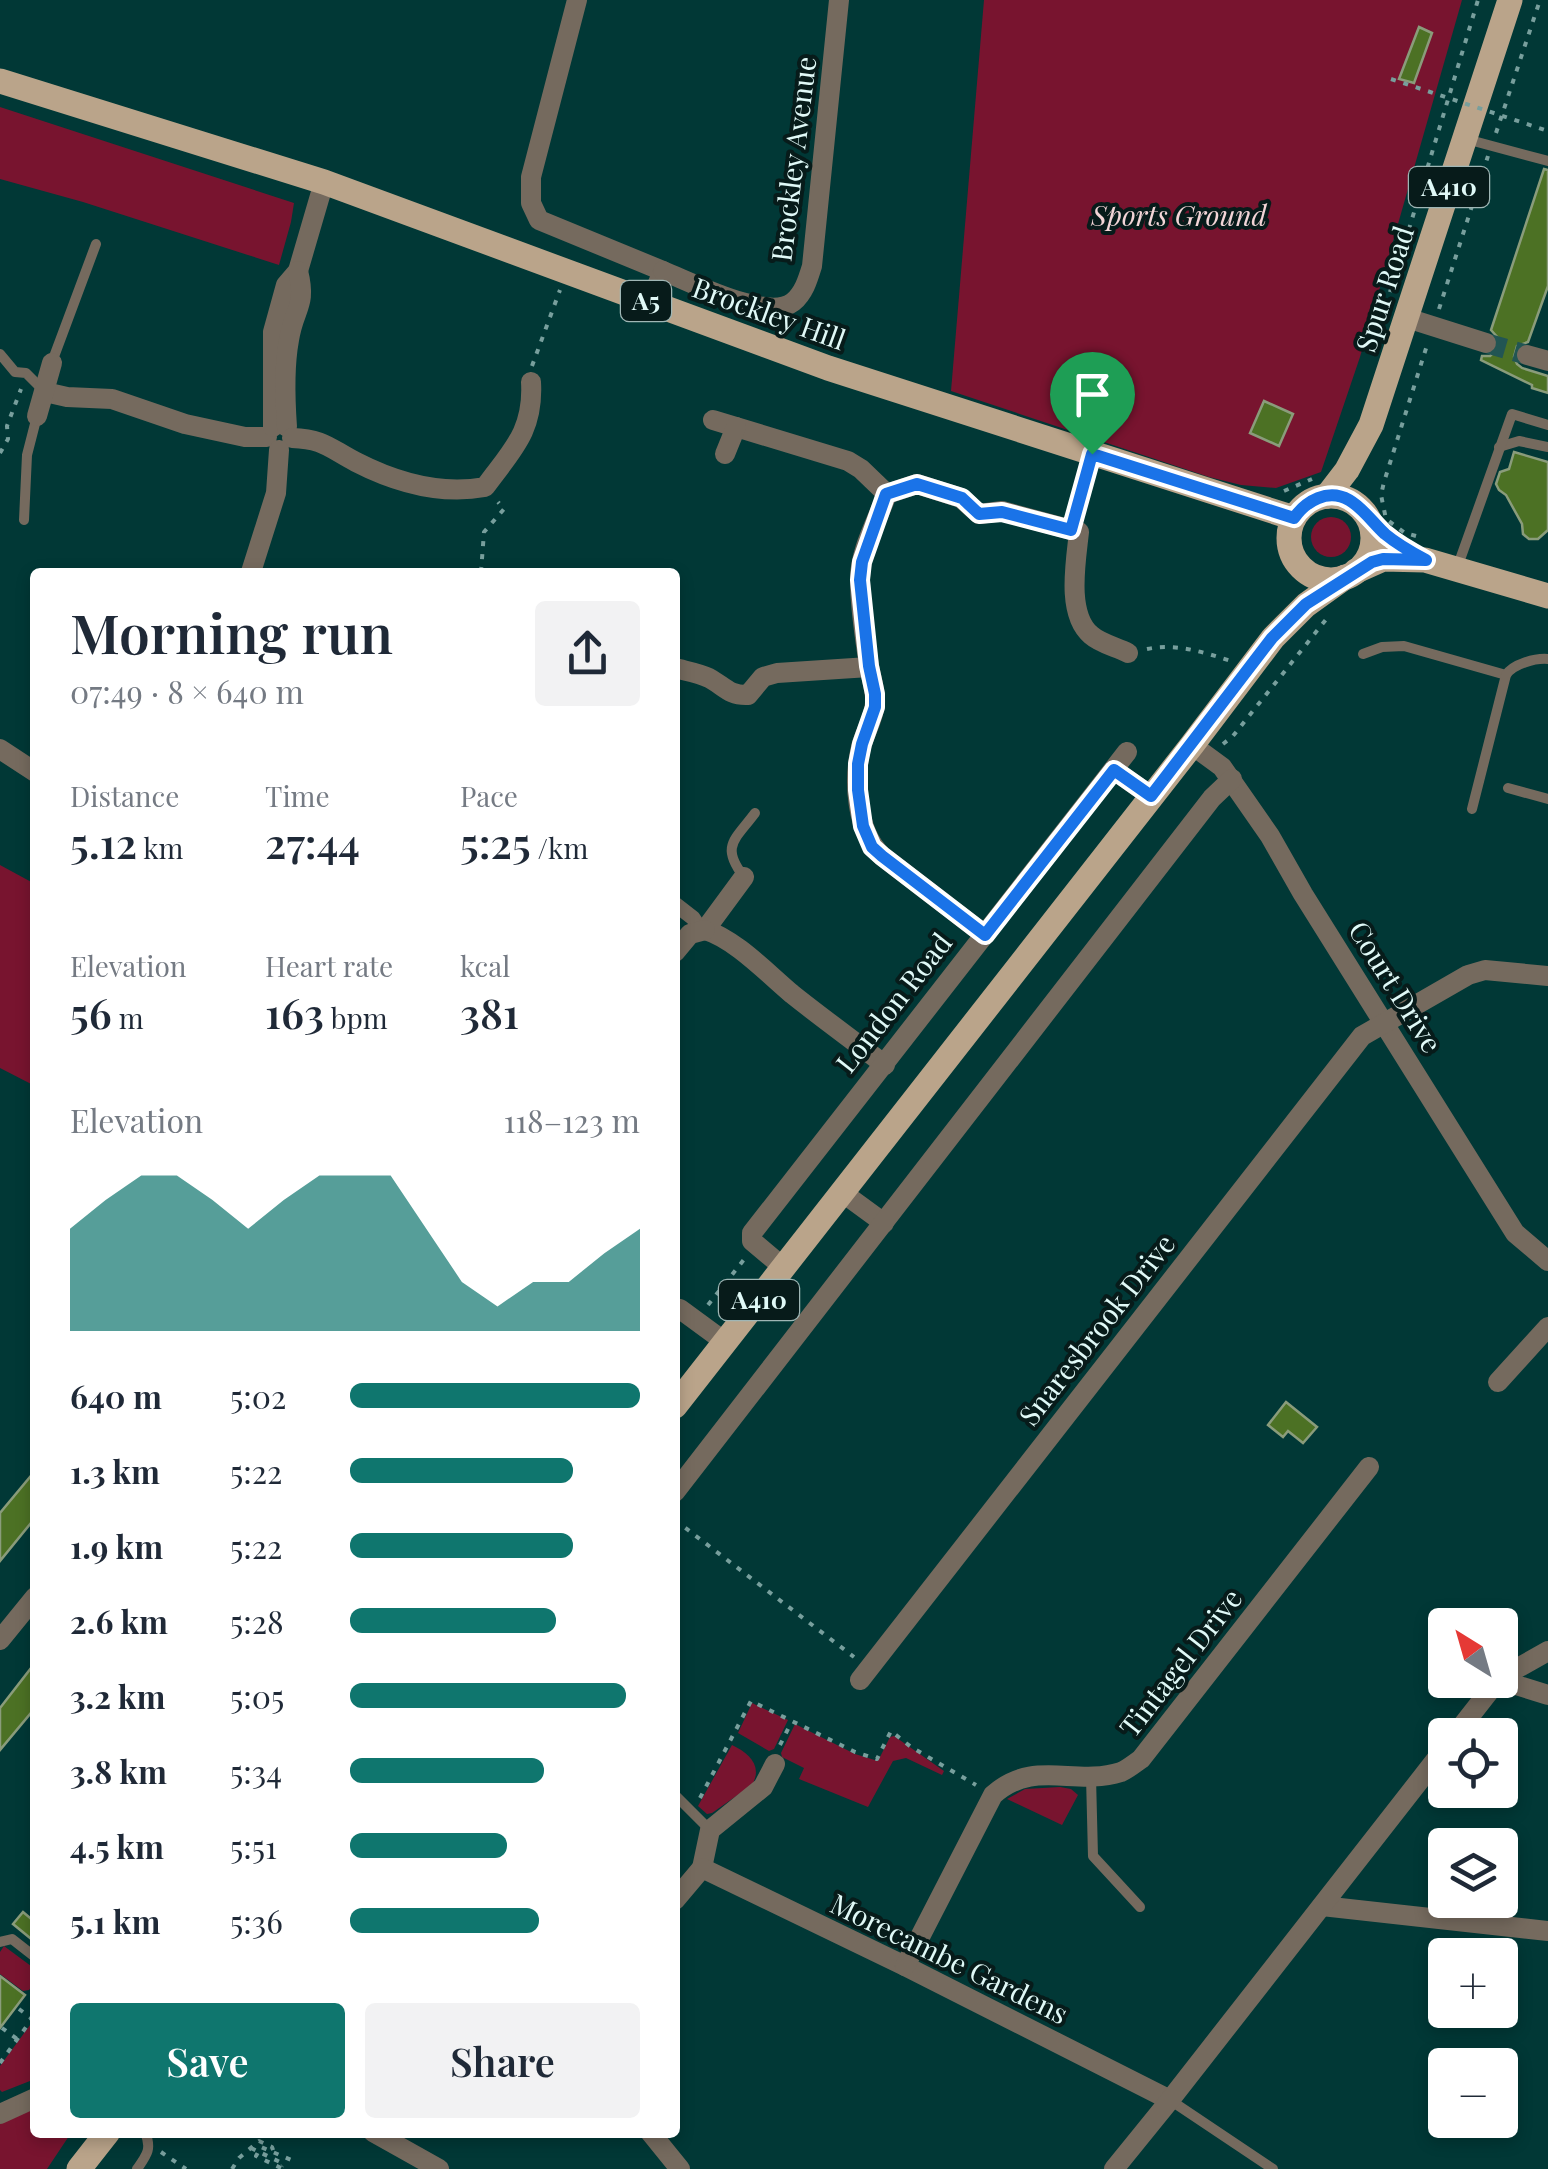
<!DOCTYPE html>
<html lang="en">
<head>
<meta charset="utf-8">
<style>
  body { margin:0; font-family:"Playfair Display",serif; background:#f2f2f3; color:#1f2937; height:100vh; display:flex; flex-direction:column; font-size:38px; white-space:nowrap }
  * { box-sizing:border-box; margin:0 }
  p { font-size:32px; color:#747a83 }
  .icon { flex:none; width:55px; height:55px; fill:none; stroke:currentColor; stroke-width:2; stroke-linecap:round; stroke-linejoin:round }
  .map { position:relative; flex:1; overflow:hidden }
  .drawer { position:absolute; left:30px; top:568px; width:650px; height:1570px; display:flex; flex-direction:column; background:#fff; border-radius:10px; box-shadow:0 5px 15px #0003 }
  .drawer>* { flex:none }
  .needle { width:65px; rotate:323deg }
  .tools { position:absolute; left:1428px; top:1608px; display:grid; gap:20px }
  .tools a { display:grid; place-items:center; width:90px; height:90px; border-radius:10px; background:#fff; box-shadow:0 5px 15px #0003; font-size:50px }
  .pin { position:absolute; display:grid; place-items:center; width:85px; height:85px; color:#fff; margin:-102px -42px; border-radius:50% 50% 50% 0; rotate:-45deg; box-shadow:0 0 10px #0007 }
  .pin .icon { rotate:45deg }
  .round { display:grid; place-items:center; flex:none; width:105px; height:105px; border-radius:10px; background:#f2f2f3 }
  .summary { display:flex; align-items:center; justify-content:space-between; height:170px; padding:0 40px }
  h1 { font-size:55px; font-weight:600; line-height:75px }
  .metrics { display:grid; grid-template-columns:repeat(3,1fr); gap:15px; height:170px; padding:10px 40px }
  .metrics div { display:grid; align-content:center }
  .metrics b { font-size:42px; font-weight:600 }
  .metrics small { font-size:28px; font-weight:400 }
  .metrics p { font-size:28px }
  .chart { height:280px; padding:20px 40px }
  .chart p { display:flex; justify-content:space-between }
  .chart svg { width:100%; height:180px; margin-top:10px; fill:#0f766e; opacity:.7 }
  .button { display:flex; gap:20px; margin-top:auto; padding:20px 40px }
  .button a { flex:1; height:115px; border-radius:10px; background:#0f766e; color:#fff; font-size:40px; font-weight:600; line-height:115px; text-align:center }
  .button a+a { background:#f2f2f3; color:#1f2937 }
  ul { padding:0 40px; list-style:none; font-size:32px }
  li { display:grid; grid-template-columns:160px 120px 1fr; align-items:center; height:75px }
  li i { height:25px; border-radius:12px; background:#0f766e }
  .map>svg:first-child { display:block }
  .green { fill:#78142f }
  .building { fill:#4c7124; stroke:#8a9c7b; stroke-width:2.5 }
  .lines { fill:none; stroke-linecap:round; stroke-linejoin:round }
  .minor-tunnel { stroke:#225553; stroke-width:20; stroke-dasharray:20 10; stroke-linecap:butt }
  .path { stroke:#789f9d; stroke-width:4; stroke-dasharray:5 8; stroke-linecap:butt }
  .service { stroke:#756a5e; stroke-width:10 }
  .pedestrian { stroke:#756a5e; stroke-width:15 }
  .minor { stroke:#756a5e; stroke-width:20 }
  .primary { stroke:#baa48a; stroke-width:25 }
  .path-bridge { stroke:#789f9d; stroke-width:4; stroke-dasharray:5 8; stroke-linecap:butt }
  .route-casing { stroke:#fff; stroke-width:20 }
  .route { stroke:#1a73e8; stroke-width:12 }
  .labels { text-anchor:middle; stroke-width:8; stroke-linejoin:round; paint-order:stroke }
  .shield { fill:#071b1a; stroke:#9fb6b5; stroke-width:2.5 }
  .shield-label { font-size:25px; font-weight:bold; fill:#e0f9f7 }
  .street-label { font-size:28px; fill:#e0f9f7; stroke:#071b1a }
  .park-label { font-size:28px; font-style:italic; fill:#f3d5d7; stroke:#071b1a }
</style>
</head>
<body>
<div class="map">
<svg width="1548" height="2169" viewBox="0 0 1548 2169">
  <rect width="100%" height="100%" fill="#013836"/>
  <g class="green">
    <path d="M 984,0 L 1462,0 L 1360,357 L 1321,472 L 1276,488 L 1241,485 L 1209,477 L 951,391 Z"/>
    <path d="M 0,107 L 294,203 L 291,222 L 279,265 L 83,202 L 0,179 Z"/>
    <circle cx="1331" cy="537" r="20"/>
    <path d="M 0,865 L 35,884 L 35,1086 L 0,1068 Z"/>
    <path d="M 752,1703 L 788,1720 L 774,1749 L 769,1751 L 738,1733 Z"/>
    <path d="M 795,1724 L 855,1754 L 878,1761 L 890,1737 L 894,1736 L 944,1771 L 942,1775 L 906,1758 L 893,1761 L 868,1807 L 799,1779 L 804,1768 L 782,1757 L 781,1753 Z"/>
    <path d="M 732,1745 C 749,1753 763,1766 752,1785 L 712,1813 L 707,1814 L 698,1806 Z"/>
    <path d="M 1060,1787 L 1071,1789 L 1078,1795 L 1062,1825 L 1007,1799 L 1025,1789 Z"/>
    <path d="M 4,1946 L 35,1969 L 35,1982 L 29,1990 L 23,1991 L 0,1974 L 0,1952 Z"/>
    <path d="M 33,2021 L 35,2023 L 35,2079 L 2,2092 L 0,2090 L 0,2066 Z"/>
    <path d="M 35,2106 L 35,2132 L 71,2133 L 47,2169 L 0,2169 L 0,2124 Z"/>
  </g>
  <g class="building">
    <path d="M 1419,27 L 1432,33 L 1414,83 L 1399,79 Z"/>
    <path d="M 1544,169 L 1548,170 L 1548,286 L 1528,342 L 1517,346 L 1514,357 L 1517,364 L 1522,368 L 1548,376 L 1548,393 L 1532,388 L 1532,385 L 1481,360 L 1482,356 L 1490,356 L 1499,348 L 1499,339 L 1491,330 Z"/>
    <path d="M 1264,401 L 1293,414 L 1279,446 L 1250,433 Z"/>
    <path d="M 1514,452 L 1548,462 L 1548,530 L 1538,539 L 1529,539 L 1523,534 L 1522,524 L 1506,495 L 1499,490 L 1496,484 L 1500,472 L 1509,469 Z"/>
    <path d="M 1286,1402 L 1317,1427 L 1303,1443 L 1288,1431 L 1283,1437 L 1268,1425 Z"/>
    <path d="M 35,1471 L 35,1518 L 0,1561 L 0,1513 Z"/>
    <path d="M 35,1663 L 35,1708 L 0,1750 L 0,1708 Z"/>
    <path d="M 23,1912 L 35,1922 L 35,1942 L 13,1924 Z"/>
    <path d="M 0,1976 L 25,1995 L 0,2028 Z"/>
  </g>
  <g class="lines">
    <path class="minor-tunnel" d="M 1486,343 L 1527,355"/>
    <g class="path">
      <path d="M 1496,133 L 1540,0"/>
      <path d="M 1390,292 L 1478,0"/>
      <path d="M 1439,309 L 1488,156"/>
      <path d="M 532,366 L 560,290"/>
      <path d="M 0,453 L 8,439 L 7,426 L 21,389"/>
      <path d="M 1284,491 L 1312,479"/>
      <path d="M 1076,512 L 1087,473"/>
      <path d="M 1416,536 L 1405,533 L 1386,519 L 1381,495 L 1384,482 L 1428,342"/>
      <path d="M 481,572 L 484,532 L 504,509 L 498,502"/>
      <path d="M 1147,649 C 1176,643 1203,652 1231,661"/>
      <path d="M 1223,744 L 1233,736 L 1328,617"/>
      <path d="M 708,1305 L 746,1257"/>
      <path d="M 675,1520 L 854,1657"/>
      <path d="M 780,1745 L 791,1723"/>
      <path d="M 700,1798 L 751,1701 L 855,1752 L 877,1759 L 891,1731 L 911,1747 L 976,1785"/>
      <path d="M 19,2009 L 31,2018"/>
      <path d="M 2,2028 L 17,2039"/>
      <path d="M 0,2063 L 32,2019 L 35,2021"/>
      <path d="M 251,2148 L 284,2164 L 282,2166"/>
      <path d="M 161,2152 L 186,2169"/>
      <path d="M 281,2168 L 256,2156 L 261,2147 L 296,2162"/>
      <path d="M 232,2169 L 239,2158 L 259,2141 L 272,2147 L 274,2153"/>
    </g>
    <g class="service">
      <path d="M 1466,139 L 1548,161"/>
      <path d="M 0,354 L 15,372 L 26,373 L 44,391"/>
      <path d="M 52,362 L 96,244"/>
      <path d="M 1499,447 L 1519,441 L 1548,447"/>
      <path d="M 24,520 L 27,455 L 37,416"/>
      <path d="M 1457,568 L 1512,414 L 1548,425"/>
      <path d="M 1363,654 L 1382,647 L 1404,646 L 1506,675"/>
      <path d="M 1508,788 L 1548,799"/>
      <path d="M 1472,809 L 1506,675 C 1513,664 1535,658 1548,659"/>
      <path d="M 744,877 C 720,846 735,840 755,813"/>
      <path d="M 1091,1777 L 1093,1856 L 1140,1907"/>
      <path d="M 675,1795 L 710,1830"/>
      <path d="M 0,1942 L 12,1939 L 35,1957"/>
      <path d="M 1170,2100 L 1273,2169"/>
      <path d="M 137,2169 C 147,2155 152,2149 145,2132"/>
    </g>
    <path class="pedestrian" d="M 675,904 L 693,918 L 701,930"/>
    <g class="minor">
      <path d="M 577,0 L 531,177 L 531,203 L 539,220 L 663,271 L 650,302"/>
      <path d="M 663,271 C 691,282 768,322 793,302 C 804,293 808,279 812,266 L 839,0"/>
      <path d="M 1407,318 L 1486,343"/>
      <path d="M 1527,355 L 1548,361"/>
      <path d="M 45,392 L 67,397 L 112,399 L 185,424 L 245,437 L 267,437"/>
      <path d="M 37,416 L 52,363"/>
      <path d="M 713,420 L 848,461 L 861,469 L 887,494 C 877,521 859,552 860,581 C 860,609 865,638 869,666 C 871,678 876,691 875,703 C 874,719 865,732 861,747 C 853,781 856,831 882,856 L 985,935"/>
      <path d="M 273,427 L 273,332 L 286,285 L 298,271 L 324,182"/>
      <path d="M 287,427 C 285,399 284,367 289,340 C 294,307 307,307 298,271"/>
      <path d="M 292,438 C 324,439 329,448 356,462 C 395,482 441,495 485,487 C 511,451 534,432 531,382"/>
      <path d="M 725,454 L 736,427"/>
      <path d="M 887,494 L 917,484 L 961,498 L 979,514 L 1002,511 L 1079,532 C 1076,561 1066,614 1091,635 C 1101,644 1117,647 1128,653"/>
      <path d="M 251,572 L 276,493 L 279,450"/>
      <path d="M 675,668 C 686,671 699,673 709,678 C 724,686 729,696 748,695 L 763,677 L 777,673 L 869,667"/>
      <path d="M 1192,745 L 1222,767 L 1270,836 L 1303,894 L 1515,1233 L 1548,1261"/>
      <path d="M 0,749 L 35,772"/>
      <path d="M 1114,770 L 1151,796"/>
      <path d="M 744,877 L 705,930 C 735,939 767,973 792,994 C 822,1018 854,1041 885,1065"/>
      <path d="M 675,952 L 690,934 L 705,930"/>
      <path d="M 843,1193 L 884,1223"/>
      <path d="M 784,1268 L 752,1241 L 752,1233 L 1127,752"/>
      <path d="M 675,1308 L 680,1309 L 725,1342"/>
      <path d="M 1498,1382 L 1548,1327"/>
      <path d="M 675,1492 L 1212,798 L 1232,779"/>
      <path d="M 0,1640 L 35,1597"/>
      <path d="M 1500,1678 L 1548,1651"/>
      <path d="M 860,1680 L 1362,1036 L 1468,975 L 1485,970 L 1548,976"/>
      <path d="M 1500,1680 L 1548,1695"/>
      <path d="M 1455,1735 L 1498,1680"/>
      <path d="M 702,1868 L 710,1830 L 763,1787 L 775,1764"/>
      <path d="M 675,1900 L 702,1868 L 905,1966 L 1170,2100"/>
      <path d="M 1322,1906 L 1548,1931"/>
      <path d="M 905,1966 L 993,1795 C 1034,1758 1074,1787 1121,1772 C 1128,1769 1135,1763 1141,1759 L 1369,1467"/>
      <path d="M 0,2114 L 35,2098"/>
      <path d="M 373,2132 L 439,2169"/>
      <path d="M 650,2132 L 680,2169"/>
      <path d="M 1114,2169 L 1170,2100 L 1445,1748"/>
    </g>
    <g class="primary">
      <path d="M 0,81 L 324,182 L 828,368 L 1294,518"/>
      <path d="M 1327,496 L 1347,470 L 1371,425 L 1510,0"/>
      <circle cx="1331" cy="538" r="42"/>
      <path d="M 1356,571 L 1383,559 L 1425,560 L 1548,596"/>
      <path d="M 675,1406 L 1192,745 L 1273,638 L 1306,605 L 1345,577"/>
      <path d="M 79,2169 L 108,2132"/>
    </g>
    <path class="path-bridge" d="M 1391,79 L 1548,131"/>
  </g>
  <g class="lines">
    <defs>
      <path id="route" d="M 1092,454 L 1294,518 C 1306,501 1328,488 1349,500 C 1363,508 1373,523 1385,534 C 1397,544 1411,552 1426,560 L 1383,559 L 1372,562 L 1306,604 L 1272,638 L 1151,796 L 1114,770 L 985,935 L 882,856 L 872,847 L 863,826 L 858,790 L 858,764 L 862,744 L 875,707 L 875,694 L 869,666 L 860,580 L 862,562 L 886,494 L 917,484 L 962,498 L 979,514 L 1002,512 L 1071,530 Z"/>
    </defs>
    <use href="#route" class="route-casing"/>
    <use href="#route" class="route"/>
  </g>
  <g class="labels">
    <g class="shield">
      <rect x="1409" y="167" width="80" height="40" rx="8"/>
      <rect x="621" y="281" width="50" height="40" rx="8"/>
      <rect x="719" y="1280" width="80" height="40" rx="8"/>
    </g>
    <g class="shield-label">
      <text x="1449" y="196">A410</text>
      <text x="646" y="310">A5</text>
      <text x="759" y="1309">A410</text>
    </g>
    <g class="street-label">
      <text transform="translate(794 159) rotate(-83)" y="10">Brockley Avenue</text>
      <text transform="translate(1385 289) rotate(-72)" y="10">Spur Road</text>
      <text transform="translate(769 314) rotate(20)" y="10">Brockley Hill</text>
      <text transform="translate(1395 987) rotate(58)" y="10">Court Drive</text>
      <text transform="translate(894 1003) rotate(-52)" y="10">London Road</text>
      <text transform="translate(1097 1330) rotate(-52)" y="10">Snaresbrook Drive</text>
      <text transform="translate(1181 1663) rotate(-52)" y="10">Tintagel Drive</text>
      <text transform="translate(949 1959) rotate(26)" y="10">Morecambe Gardens</text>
    </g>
    <g class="park-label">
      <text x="1179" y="226">Sports Ground</text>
    </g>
  </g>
</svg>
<div class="tools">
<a><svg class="needle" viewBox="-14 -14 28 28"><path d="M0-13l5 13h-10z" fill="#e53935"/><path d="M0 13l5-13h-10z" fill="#747a83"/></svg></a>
<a><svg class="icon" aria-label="locate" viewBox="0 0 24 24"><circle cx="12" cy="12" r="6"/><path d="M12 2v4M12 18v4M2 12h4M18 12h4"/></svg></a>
<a><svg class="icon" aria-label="layers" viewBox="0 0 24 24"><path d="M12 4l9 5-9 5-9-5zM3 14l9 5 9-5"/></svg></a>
<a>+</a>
<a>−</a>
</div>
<div class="pin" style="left:1092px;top:454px;background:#1e9e55"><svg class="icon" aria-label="arrive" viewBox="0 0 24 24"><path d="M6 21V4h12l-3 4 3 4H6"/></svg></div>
<section class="drawer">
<div class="summary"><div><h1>Morning run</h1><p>07:49 · 8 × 640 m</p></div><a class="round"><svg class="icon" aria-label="share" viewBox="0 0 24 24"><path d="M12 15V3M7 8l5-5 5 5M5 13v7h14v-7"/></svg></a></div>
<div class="metrics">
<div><p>Distance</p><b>5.12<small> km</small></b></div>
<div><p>Time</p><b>27:44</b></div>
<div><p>Pace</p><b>5:25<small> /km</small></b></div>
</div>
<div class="metrics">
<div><p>Elevation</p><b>56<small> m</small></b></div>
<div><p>Heart rate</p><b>163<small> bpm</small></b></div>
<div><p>kcal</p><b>381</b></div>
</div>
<div class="chart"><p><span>Elevation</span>118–123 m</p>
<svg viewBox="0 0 160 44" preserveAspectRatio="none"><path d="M0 44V19L10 12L20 6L30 6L40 12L50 19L60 12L70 6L80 6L90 6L100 19L110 32L120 38L130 32L140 32L150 25L160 19V44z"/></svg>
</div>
<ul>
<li><b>640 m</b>5:02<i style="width:100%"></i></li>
<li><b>1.3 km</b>5:22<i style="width:77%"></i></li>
<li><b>1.9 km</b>5:22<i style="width:77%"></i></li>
<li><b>2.6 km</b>5:28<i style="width:71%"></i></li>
<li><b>3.2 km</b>5:05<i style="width:95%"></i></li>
<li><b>3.8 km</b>5:34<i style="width:67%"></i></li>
<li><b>4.5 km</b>5:51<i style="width:54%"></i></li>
<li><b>5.1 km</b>5:36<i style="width:65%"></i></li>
</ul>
<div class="button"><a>Save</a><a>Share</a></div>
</section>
</div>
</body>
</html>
